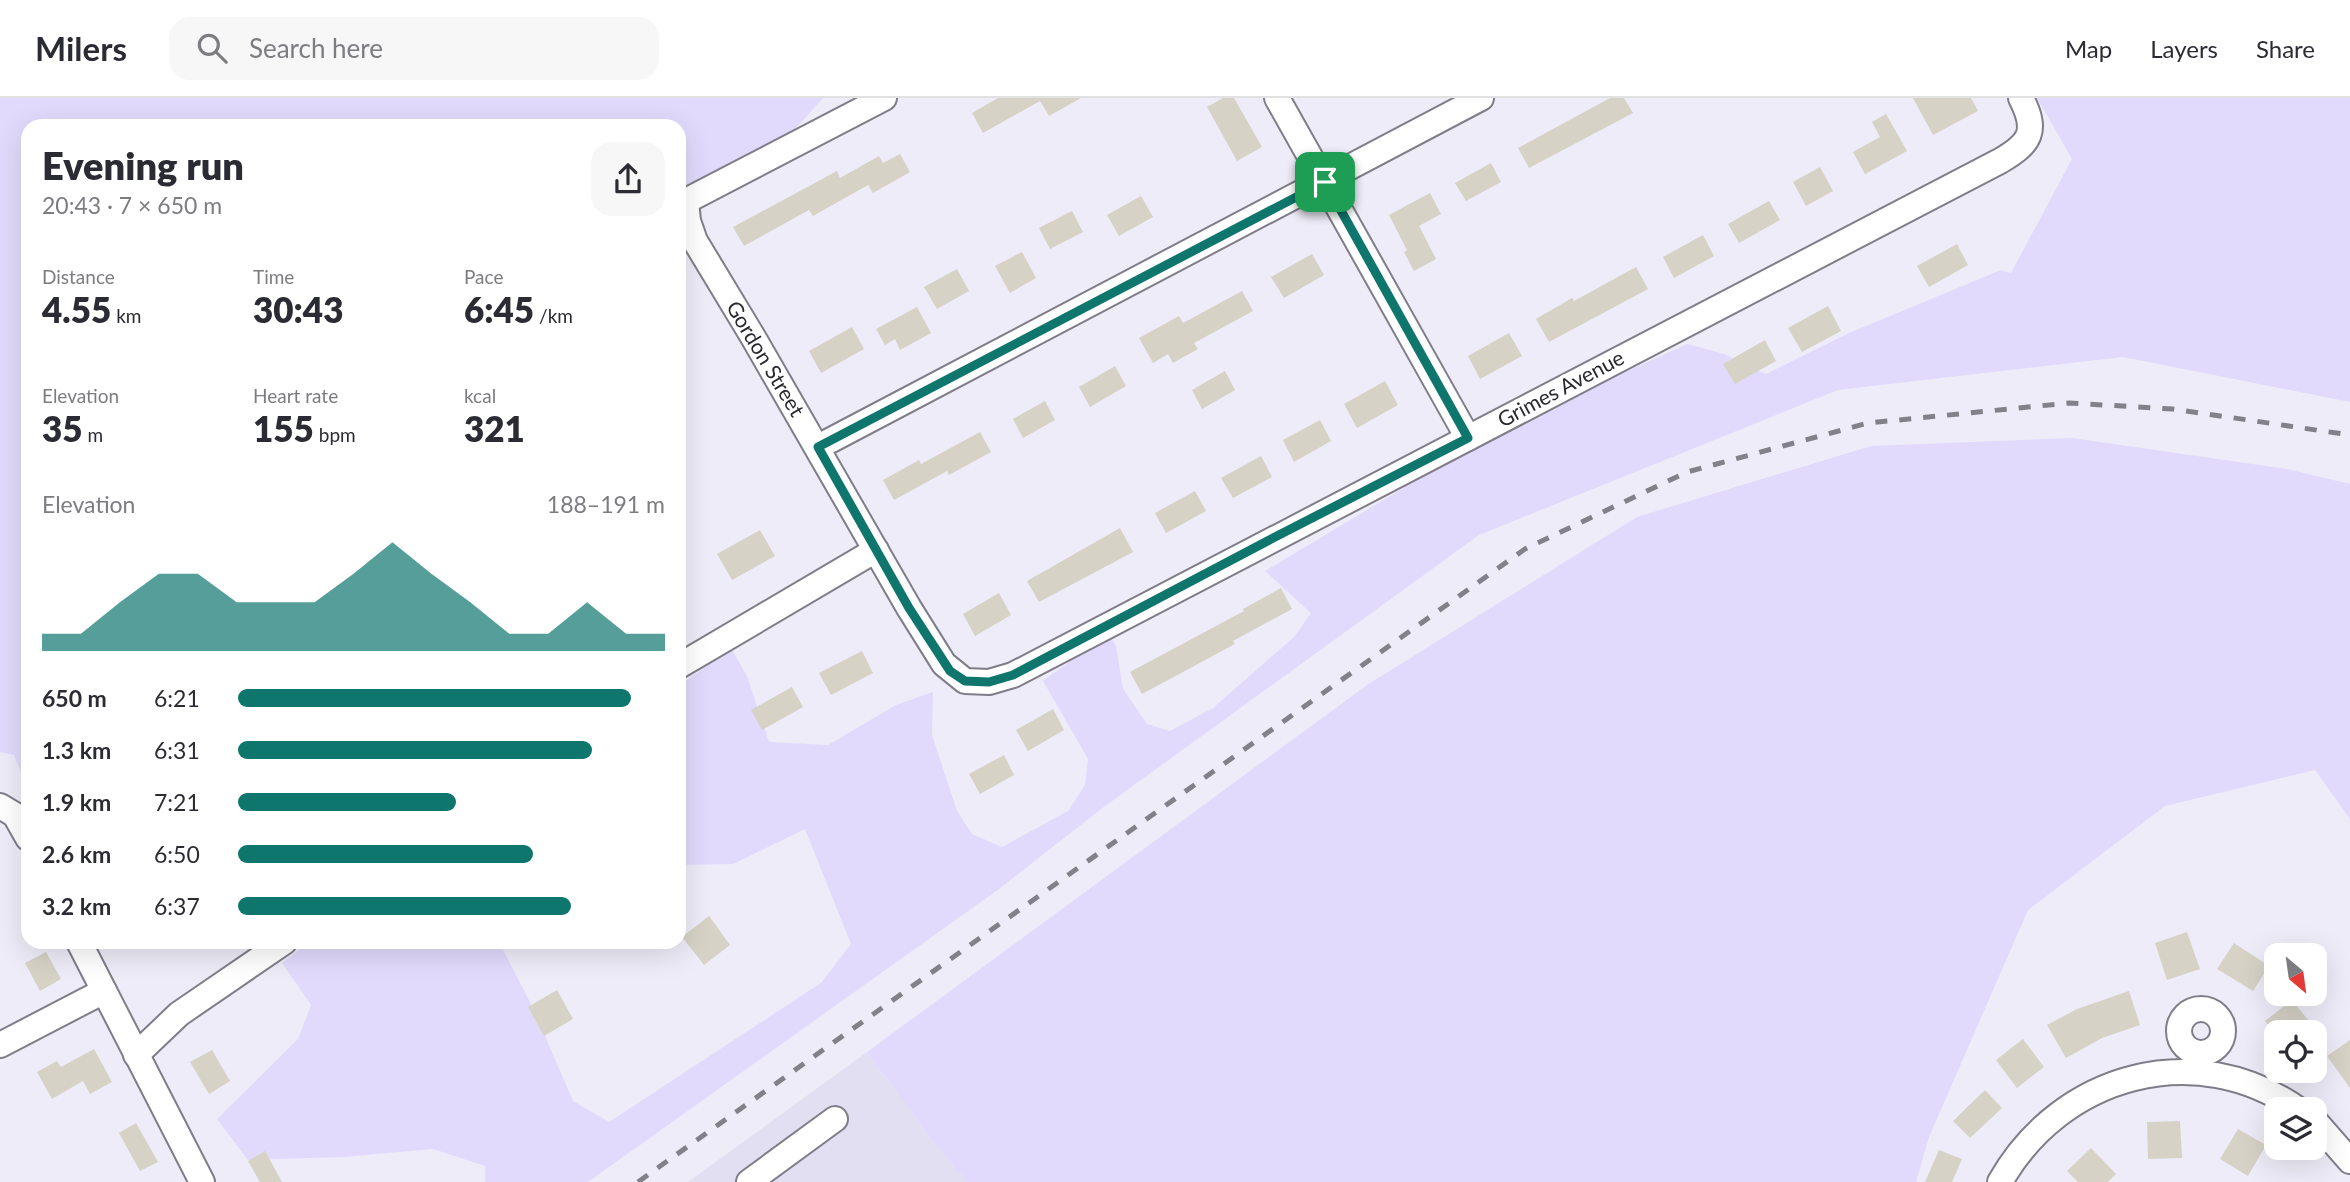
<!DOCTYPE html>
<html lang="en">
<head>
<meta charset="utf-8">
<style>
  body { margin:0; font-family:Lato,sans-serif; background:#f7f7f7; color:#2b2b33; height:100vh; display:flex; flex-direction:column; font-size:26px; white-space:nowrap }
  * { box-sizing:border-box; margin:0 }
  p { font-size:23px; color:#7c7c81 }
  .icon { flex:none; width:38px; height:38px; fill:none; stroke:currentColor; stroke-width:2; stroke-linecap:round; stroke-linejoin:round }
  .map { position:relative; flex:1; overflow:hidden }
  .panel { position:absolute; left:21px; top:21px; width:665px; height:830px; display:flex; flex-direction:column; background:#fff; border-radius:21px; box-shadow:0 7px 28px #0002 }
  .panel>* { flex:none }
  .needle { width:46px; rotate:151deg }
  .buttons { position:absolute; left:2264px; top:845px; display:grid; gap:14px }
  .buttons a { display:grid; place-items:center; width:63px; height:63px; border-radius:14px; background:#fff; box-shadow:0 7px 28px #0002; font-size:35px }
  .pin { position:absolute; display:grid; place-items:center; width:60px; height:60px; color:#fff; margin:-30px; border-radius:14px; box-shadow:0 4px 10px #0006 }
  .round { display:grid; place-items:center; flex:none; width:74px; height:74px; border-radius:21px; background:#f7f7f7 }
  .summary { display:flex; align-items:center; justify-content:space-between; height:119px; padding:0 21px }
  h1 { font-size:38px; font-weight:800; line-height:52px }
  .metrics { display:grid; grid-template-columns:repeat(3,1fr); gap:10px; height:119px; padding:7px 21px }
  .metrics div { display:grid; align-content:center }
  .metrics b { font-size:35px; font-weight:800 }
  .metrics small { font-size:19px; font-weight:400 }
  .metrics p { font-size:19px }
  .chart { height:196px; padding:14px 21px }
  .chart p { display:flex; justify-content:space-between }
  .chart svg { width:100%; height:126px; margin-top:7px; fill:#0f766e; opacity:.7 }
  ul { padding:0 21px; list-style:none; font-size:23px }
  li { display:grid; grid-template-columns:112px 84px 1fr; align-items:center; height:52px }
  li i { height:18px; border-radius:9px; background:#0f766e }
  header { display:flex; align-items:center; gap:42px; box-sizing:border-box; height:98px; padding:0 35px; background:#fff; border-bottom:2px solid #e1e1e2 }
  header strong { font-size:33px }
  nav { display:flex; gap:38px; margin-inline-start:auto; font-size:24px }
  .search { width:490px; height:63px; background:#f7f7f7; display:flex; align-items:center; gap:18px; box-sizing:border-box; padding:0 24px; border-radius:21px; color:#7c7c81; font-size:26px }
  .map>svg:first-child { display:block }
  .built { fill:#e2dff2 }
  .green { fill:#e1dafc }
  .building { fill:#d6d2c6 }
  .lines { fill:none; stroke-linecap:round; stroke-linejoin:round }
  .minor-casing { stroke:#7f7d88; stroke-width:28 }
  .minor { stroke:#fff; stroke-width:24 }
  .rail { stroke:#828088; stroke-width:5; stroke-dasharray:12 12; stroke-linecap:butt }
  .route-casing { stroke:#fff; stroke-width:14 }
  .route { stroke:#0f766e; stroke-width:9 }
  .labels { text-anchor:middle; stroke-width:7; stroke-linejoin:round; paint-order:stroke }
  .street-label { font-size:21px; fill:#29282d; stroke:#fff }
</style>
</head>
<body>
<header>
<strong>Milers</strong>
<div class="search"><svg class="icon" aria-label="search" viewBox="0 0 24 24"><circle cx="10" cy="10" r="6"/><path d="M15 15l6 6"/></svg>Search here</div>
<nav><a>Map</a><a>Layers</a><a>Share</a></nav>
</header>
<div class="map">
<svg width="2350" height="1084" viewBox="0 0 2350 1084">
  <rect width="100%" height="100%" fill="#eeecf8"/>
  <path class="built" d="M 867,954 L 941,1054 L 968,1084 L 688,1084 Z"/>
  <g class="green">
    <path d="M 0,0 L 823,0 L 789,38 L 683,93 L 679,93 L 679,28 L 28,28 L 28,693 L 14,657 L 0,654 Z"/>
    <path d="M 2037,0 L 2350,0 L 2350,304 L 2123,259 L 1838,292 L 1479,437 L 1101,711 L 999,791 L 588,1084 L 485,1084 L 485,1068 L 433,1051 L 343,1059 L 248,1062 L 217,1021 L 298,941 L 311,907 L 282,865 L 309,844 L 499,844 L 533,910 L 573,1003 L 609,1024 L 821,885 L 851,846 L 805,731 L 733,766 L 679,767 L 679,588 L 731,550 L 747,578 L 769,644 L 828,647 L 896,607 L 933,594 L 932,637 L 957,713 L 972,736 L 1002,749 L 1068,713 L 1085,687 L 1088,661 L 1043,583 L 1090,549 L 1110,538 L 1116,548 L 1123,591 L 1147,626 L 1170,633 L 1213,610 L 1294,539 L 1311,515 L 1265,473 L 1427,376 L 1556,306 L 1687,246 L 1724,256 L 1766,276 L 1849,235 L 2001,172 L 2011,175 L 2072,61 Z"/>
    <path d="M 2072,340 L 2287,371 L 2350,386 L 2350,721 L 2315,672 L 2165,708 L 2028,812 L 1929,1039 L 1916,1084 L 968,1084 L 941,1054 L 867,954 L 1367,587 L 1637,419 L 1871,348 Z"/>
  </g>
  <g class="building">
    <path d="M 998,0 L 1081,0 L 1049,18 L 1040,3 L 983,35 L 972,15 Z"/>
    <path d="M 1223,0 L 1234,0 L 1262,49 L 1237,63 L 1207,9 Z"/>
    <path d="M 1610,0 L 1624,0 L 1633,15 L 1529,70 L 1518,50 Z"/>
    <path d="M 1913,0 L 1971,0 L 1978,13 L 1933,37 Z"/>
    <path d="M 1886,16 L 1907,53 L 1865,76 L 1853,54 L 1880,39 L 1872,24 Z"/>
    <path d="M 900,56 L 910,74 L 873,95 L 868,87 L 813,118 L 809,112 L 744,148 L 733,129 L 837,73 L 840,80 L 879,58 L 883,65 Z"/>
    <path d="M 1491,65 L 1501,84 L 1466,103 L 1455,85 Z"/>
    <path d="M 1820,69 L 1833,93 L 1806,108 L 1793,84 Z"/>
    <path d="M 1430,95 L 1441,116 L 1419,128 L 1436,161 L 1414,173 L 1404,154 L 1407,152 L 1389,117 Z"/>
    <path d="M 1141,98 L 1153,119 L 1119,138 L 1107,117 Z"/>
    <path d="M 1769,103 L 1780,122 L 1739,145 L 1728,126 Z"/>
    <path d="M 1072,113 L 1083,134 L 1050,151 L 1039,130 Z"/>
    <path d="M 1703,137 L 1714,158 L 1674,180 L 1663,159 Z"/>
    <path d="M 1957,146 L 1968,167 L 1929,189 L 1917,168 Z"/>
    <path d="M 1022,154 L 1036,180 L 1010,195 L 995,168 Z"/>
    <path d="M 1312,156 L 1324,177 L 1284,200 L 1271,179 Z"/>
    <path d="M 1636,169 L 1648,191 L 1549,244 L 1536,221 L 1572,200 L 1574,203 Z"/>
    <path d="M 957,171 L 969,193 L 937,211 L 924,189 Z"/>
    <path d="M 1242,193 L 1253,213 L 1194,245 L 1198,251 L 1173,265 L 1168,256 L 1153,265 L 1139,240 L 1179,218 L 1183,225 Z"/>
    <path d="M 1828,208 L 1841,233 L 1802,254 L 1788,230 Z"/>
    <path d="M 917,209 L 931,235 L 900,252 L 895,241 L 885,247 L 876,231 Z"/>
    <path d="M 852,229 L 864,251 L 821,275 L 809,253 Z"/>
    <path d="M 1509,235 L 1522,258 L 1480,281 L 1468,258 Z"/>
    <path d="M 1765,242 L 1776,263 L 1735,286 L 1723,266 Z"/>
    <path d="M 1115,268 L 1126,288 L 1090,309 L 1079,289 Z"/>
    <path d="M 1225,273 L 1235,292 L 1202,311 L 1192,292 Z"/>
    <path d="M 1385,283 L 1398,307 L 1357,330 L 1344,306 Z"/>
    <path d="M 1045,303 L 1055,322 L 1023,340 L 1013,321 Z"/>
    <path d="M 1320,322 L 1331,343 L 1294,364 L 1283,342 Z"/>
    <path d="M 980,334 L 991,354 L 949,377 L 947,373 L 894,402 L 883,382 L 919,362 L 921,366 Z"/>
    <path d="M 1261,358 L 1272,379 L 1233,400 L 1221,380 Z"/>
    <path d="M 1195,393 L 1206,413 L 1166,435 L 1155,415 Z"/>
    <path d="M 1120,430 L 1133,454 L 1039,504 L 1027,483 Z"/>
    <path d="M 760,432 L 775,458 L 732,482 L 717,456 Z"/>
    <path d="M 1281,490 L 1292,511 L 1233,543 L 1235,546 L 1142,596 L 1130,574 L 1244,513 L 1243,511 Z"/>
    <path d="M 999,495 L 1011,517 L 975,538 L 963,516 Z"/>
    <path d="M 862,553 L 873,575 L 831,597 L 819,575 Z"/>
    <path d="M 792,589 L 803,609 L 762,632 L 751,612 Z"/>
    <path d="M 1053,611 L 1064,632 L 1028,653 L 1016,632 Z"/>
    <path d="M 1004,657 L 1014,677 L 980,696 L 969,676 Z"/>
    <path d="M 709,818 L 730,847 L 704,867 L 682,839 Z"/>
    <path d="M 2187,834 L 2200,871 L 2167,882 L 2155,845 Z"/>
    <path d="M 2234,845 L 2269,868 L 2253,893 L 2217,871 Z"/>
    <path d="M 46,854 L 61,881 L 40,893 L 25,865 Z"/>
    <path d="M 557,892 L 573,921 L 544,938 L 528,909 Z"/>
    <path d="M 2129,893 L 2140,927 L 2102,940 L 2066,960 L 2047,927 L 2077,911 Z"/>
    <path d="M 2292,902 L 2312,927 L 2302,934 L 2274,934 L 2265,923 Z"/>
    <path d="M 2023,941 L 2044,969 L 2017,990 L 1996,962 Z"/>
    <path d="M 2350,942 L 2350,990 L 2327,958 Z"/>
    <path d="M 94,951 L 112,984 L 90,996 L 83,983 L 52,1001 L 37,974 L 57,963 L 61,969 Z"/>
    <path d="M 212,952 L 230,983 L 209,996 L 190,964 Z"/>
    <path d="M 1985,992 L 2002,1010 L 1970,1040 L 1953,1023 Z"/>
    <path d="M 2180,1023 L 2182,1060 L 2148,1061 L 2147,1024 Z"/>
    <path d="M 136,1025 L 158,1064 L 140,1073 L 119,1035 Z"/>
    <path d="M 2238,1031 L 2266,1047 L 2248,1078 L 2220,1061 Z"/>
    <path d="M 2091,1050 L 2116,1076 L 2108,1084 L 2078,1084 L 2067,1073 Z"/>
    <path d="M 1939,1052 L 1962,1061 L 1952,1084 L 1925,1084 Z"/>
    <path d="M 265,1053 L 282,1084 L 260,1084 L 248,1063 Z"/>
  </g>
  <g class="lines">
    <defs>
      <g id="minor">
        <path d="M 884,0 L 686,103 L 688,123 L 695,143 L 753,239 L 909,510 L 944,566 L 965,583 L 989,584 L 1013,577 L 2000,63 C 2031,45 2038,33 2021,0"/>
        <path d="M 1277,0 L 1468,340"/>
        <path d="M 818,349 L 1481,0"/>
        <path d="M 679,568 L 876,452"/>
        <path d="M 0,708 L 15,717 L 28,740"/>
        <path d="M 79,844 L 202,1084"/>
        <circle cx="2201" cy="933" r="22"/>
        <path d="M 0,947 L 104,893"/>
        <path d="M 136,957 L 179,916 L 284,844"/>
        <path d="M 2315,1023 L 2350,1063"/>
        <path d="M 749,1084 L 835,1021"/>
        <path d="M 2000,1084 C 2061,976 2196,939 2299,1012"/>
      </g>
    </defs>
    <use href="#minor" class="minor-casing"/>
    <use href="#minor" class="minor"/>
    <path class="rail" d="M 638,1084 L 1525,451 L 1687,374 L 1868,325 L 2069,305 L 2173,311 L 2350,337"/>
  </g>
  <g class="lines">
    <defs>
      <path id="route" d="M 1325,84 L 1468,340 L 1275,439 L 1013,577 L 989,584 L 965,583 L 950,573 L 909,510 L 818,349 Z"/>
    </defs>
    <use href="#route" class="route-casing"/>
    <use href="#route" class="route"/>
  </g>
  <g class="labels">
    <g class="street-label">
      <text transform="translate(765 261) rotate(59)" y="7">Gordon Street</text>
      <text transform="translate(1561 291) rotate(-28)" y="7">Grimes Avenue</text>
    </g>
  </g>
</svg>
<div class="buttons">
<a><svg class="needle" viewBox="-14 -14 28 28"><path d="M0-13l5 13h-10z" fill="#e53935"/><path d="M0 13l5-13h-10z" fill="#7c7c81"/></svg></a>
<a><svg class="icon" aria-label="locate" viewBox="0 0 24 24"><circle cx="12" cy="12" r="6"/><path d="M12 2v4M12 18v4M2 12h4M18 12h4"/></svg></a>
<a><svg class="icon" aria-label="layers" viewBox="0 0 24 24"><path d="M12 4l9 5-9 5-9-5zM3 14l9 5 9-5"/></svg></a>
</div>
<div class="pin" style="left:1325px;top:84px;background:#1e9e55"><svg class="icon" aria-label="arrive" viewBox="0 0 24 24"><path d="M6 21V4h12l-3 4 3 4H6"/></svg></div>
<section class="panel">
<div class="summary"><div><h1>Evening run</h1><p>20:43 · 7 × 650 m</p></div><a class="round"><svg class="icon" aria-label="share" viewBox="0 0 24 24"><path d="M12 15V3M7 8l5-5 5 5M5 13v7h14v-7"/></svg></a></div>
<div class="metrics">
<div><p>Distance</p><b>4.55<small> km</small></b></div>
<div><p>Time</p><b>30:43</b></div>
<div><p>Pace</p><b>6:45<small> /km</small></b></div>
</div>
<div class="metrics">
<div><p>Elevation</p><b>35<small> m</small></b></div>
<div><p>Heart rate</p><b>155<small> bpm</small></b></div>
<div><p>kcal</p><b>321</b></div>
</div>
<div class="chart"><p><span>Elevation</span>188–191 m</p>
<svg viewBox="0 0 160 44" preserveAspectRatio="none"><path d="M0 44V38L10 38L20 27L30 17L40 17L50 27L60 27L70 27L80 17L90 6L100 17L110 27L120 38L130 38L140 27L150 38L160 38V44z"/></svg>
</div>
<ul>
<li><b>650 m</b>6:21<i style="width:92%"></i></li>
<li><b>1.3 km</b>6:31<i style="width:83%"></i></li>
<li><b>1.9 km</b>7:21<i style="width:51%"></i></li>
<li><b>2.6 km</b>6:50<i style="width:69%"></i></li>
<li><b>3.2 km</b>6:37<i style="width:78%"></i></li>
</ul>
</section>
</div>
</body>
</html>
